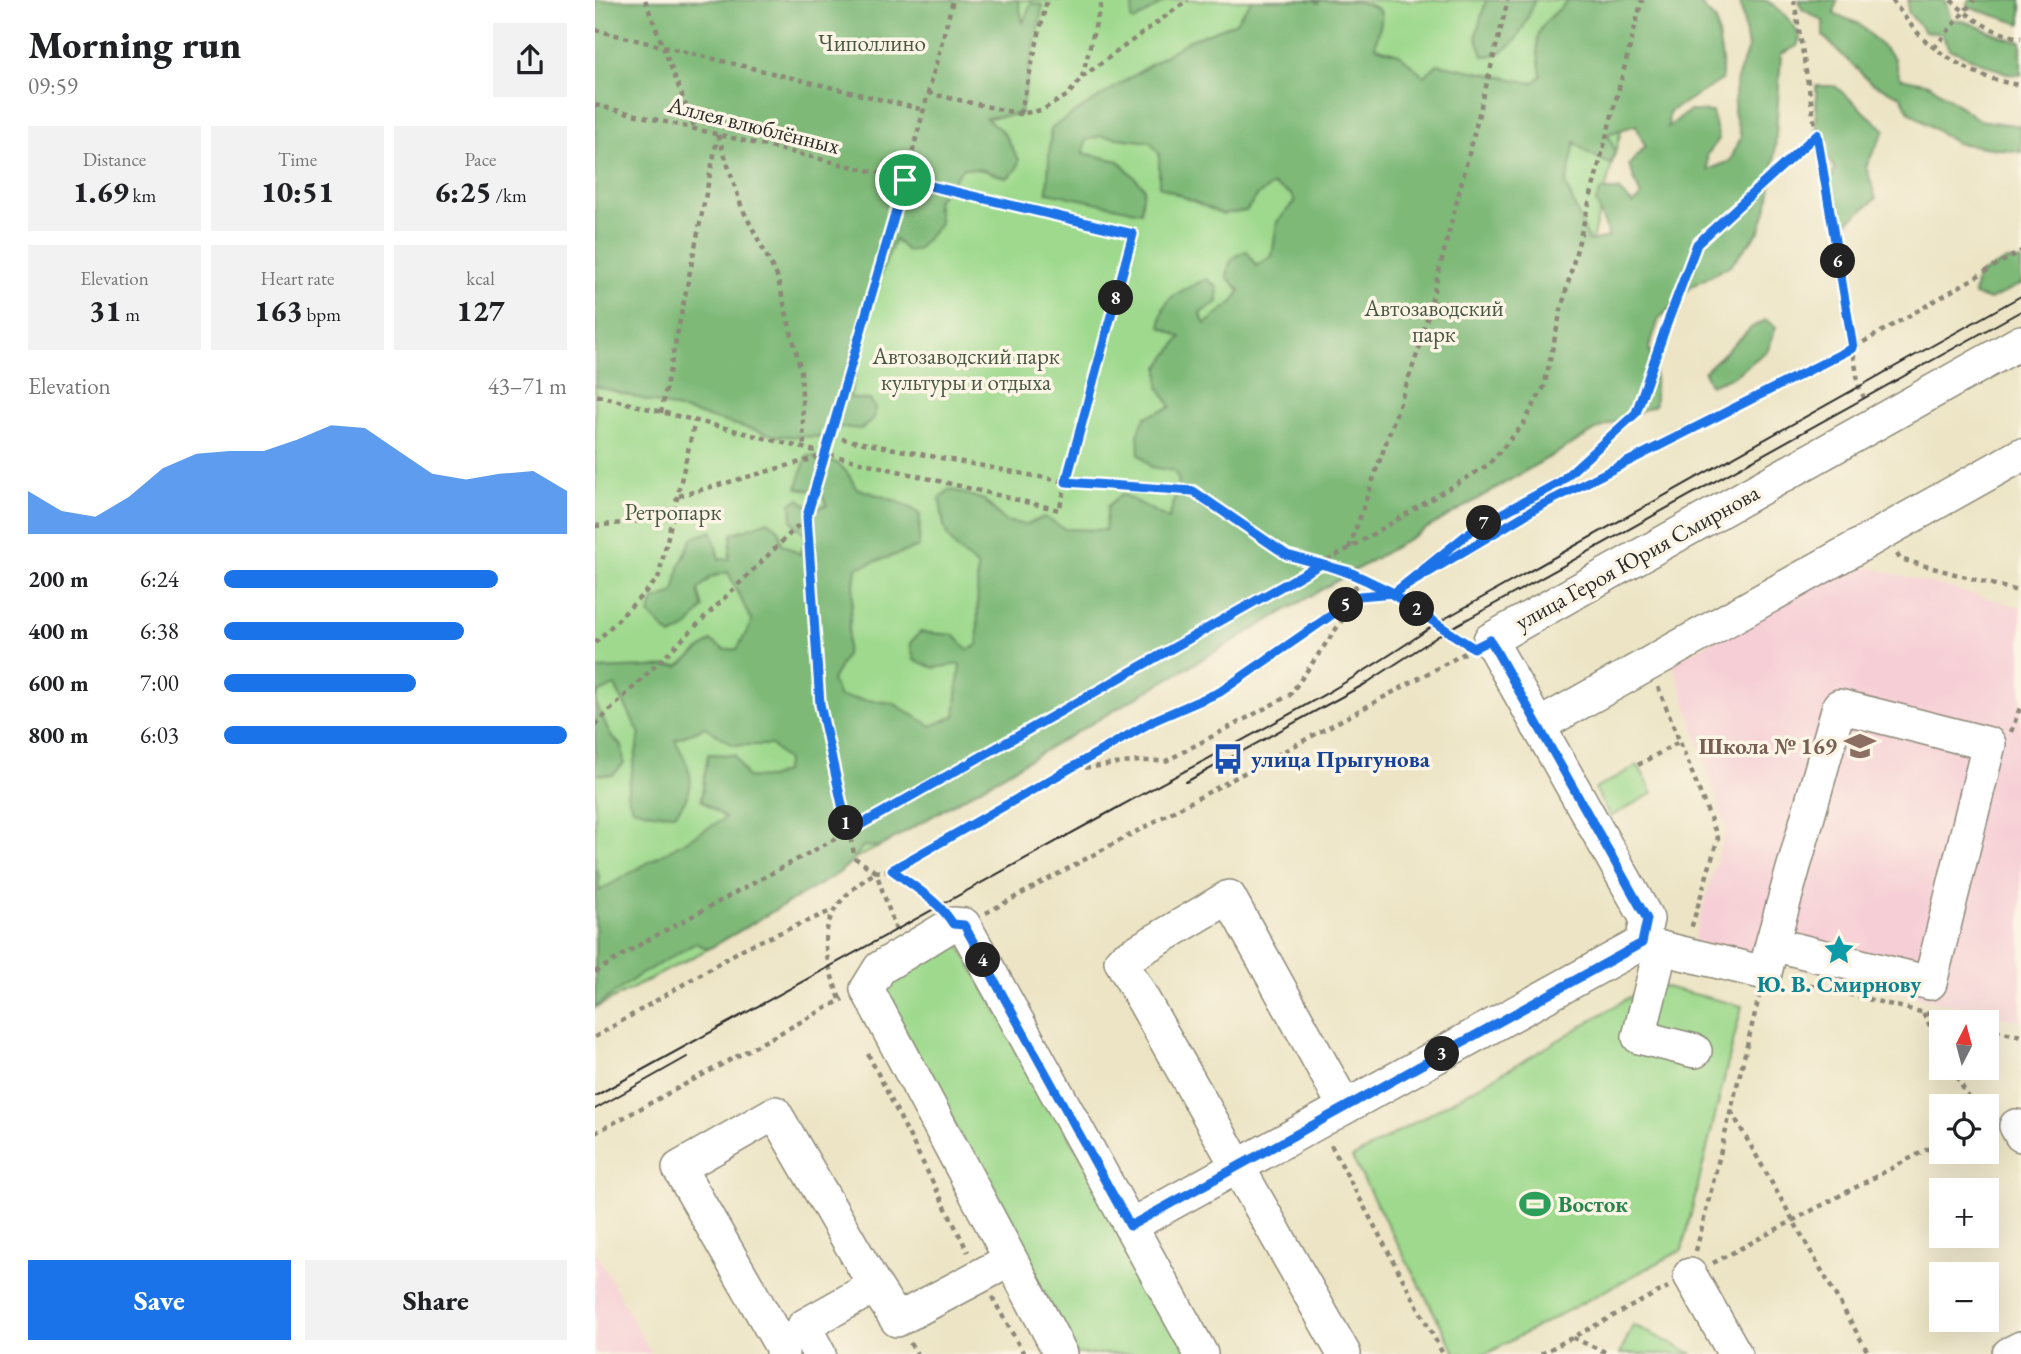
<!DOCTYPE html>
<html lang="en">
<head>
<meta charset="utf-8">
<style>
  body { margin:0; font-family:"EB Garamond",serif; background:#f2f2f2; color:#202124; height:100vh; display:flex; flex-direction:column; font-size:26px; white-space:nowrap }
  * { box-sizing:border-box; margin:0 }
  p { font-size:23px; color:#757577 }
  .icon { flex:none; width:38px; height:38px; fill:none; stroke:currentColor; stroke-width:2; stroke-linecap:round; stroke-linejoin:round }
  .map { position:relative; flex:1; overflow:hidden }
  .sheet { display:flex; flex-direction:column; background:#fff; width:595px }
  .sheet>* { flex:none }
  .needle { width:46px; rotate:6deg }
  .tools { position:absolute; left:1334px; top:1010px; display:grid; gap:14px }
  .tools a { display:grid; place-items:center; width:70px; height:70px; border-radius:0px; background:#fff; box-shadow:0 7px 28px #0002; font-size:35px }
  .pin { position:absolute; display:grid; place-items:center; width:60px; height:60px; color:#fff; margin:-30px; border:4px solid #fff; border-radius:50%; box-shadow:0 2px 7px #0007 }
  .km { position:absolute; width:35px; height:35px; margin:-18px; border-radius:50%; background:#222; color:#fff; font-size:19px; line-height:35px; text-align:center }
  .round { display:grid; place-items:center; flex:none; width:74px; height:74px; border-radius:0px; background:#f2f2f2 }
  .overview { display:flex; align-items:center; justify-content:space-between; height:119px; padding:0 28px }
  h1 { font-size:38px; font-weight:800; line-height:52px }
  .stats { display:grid; grid-template-columns:repeat(3,1fr); gap:10px; height:119px; padding:7px 28px }
  .stats div { display:grid; align-content:center; border-radius:0px; background:#f2f2f2; text-align:center }
  .stats b { font-size:30px; font-weight:800 }
  .stats small { font-size:19px; font-weight:400 }
  .stats p { font-size:19px }
  .chart { height:196px; padding:14px 28px }
  .chart p { display:flex; justify-content:space-between }
  .chart svg { width:100%; height:126px; margin-top:7px; fill:#1a73e8; opacity:.7 }
  .button { display:flex; gap:14px; margin-top:auto; padding:14px 28px }
  .button a { flex:1; height:80px; border-radius:0px; background:#1a73e8; color:#fff; font-size:28px; font-weight:800; line-height:80px; text-align:center }
  .button a+a { background:#f2f2f2; color:#202124 }
  ul { padding:0 28px; list-style:none; font-size:23px }
  li { display:grid; grid-template-columns:112px 84px 1fr; align-items:center; height:52px }
  li i { height:18px; border-radius:9px; background:#1a73e8 }
  main { display:flex; flex:1; min-height:0 }
  .map>svg:first-child { display:block }
  .built { fill:#f6cfd6 }
  .green { fill:#9ed98d; stroke:#64825c; stroke-width:2 }
  .forest { fill:#7eb978; stroke:#547252; stroke-width:2; fill-rule:evenodd }
  .lines { fill:none; stroke-linecap:round; stroke-linejoin:round }
  .minor-casing { stroke:#8c8878; stroke-width:36 }
  .path { stroke:#8c8878; stroke-width:4.5; stroke-dasharray:5 5; stroke-linecap:butt }
  .minor { stroke:#fff; stroke-width:33 }
  .tram { stroke:#2b2b2b; stroke-width:2 }
  .route-casing { stroke:#fff; stroke-width:14 }
  .route { stroke:#1a73e8; stroke-width:9 }
  .labels { text-anchor:middle; stroke-width:7; stroke-linejoin:round; paint-order:stroke }
  .park-label { font-size:23px; fill:#485644; stroke:#fcf5e5 }
  .street-label { font-size:23px; fill:#2b2b2b; stroke:#fcf5e5 }
  .education-label { font-size:23px; font-weight:bold; fill:#785e54; stroke:#fcf5e5; text-anchor:end }
  .transit-label { font-size:23px; font-weight:bold; fill:#164399; stroke:#fcf5e5; text-anchor:start }
  .culture-label { font-size:23px; font-weight:bold; fill:#0d838f; stroke:#fcf5e5 }
  .leisure-label { font-size:23px; font-weight:bold; fill:#27864d; stroke:#fcf5e5; text-anchor:start }
</style>
</head>
<body>
<main>
<section class="sheet">
<div class="overview"><div><h1>Morning run</h1><p>09:59</p></div><a class="round"><svg class="icon" aria-label="share" viewBox="0 0 24 24"><path d="M12 15V3M7 8l5-5 5 5M5 13v7h14v-7"/></svg></a></div>
<div class="stats">
<div><p>Distance</p><b>1.69<small> km</small></b></div>
<div><p>Time</p><b>10:51</b></div>
<div><p>Pace</p><b>6:25<small> /km</small></b></div>
</div>
<div class="stats">
<div><p>Elevation</p><b>31<small> m</small></b></div>
<div><p>Heart rate</p><b>163<small> bpm</small></b></div>
<div><p>kcal</p><b>127</b></div>
</div>
<div class="chart"><p><span>Elevation</span>43–71 m</p>
<svg viewBox="0 0 160 44" preserveAspectRatio="none"><path d="M0 44V29L10 36L20 38L30 31L40 21L50 16L60 15L70 15L80 11L90 6L100 7L110 15L120 23L130 25L140 23L150 22L160 29V44z"/></svg>
</div>
<ul>
<li><b>200 m</b>6:24<i style="width:80%"></i></li>
<li><b>400 m</b>6:38<i style="width:70%"></i></li>
<li><b>600 m</b>7:00<i style="width:56%"></i></li>
<li><b>800 m</b>6:03<i style="width:100%"></i></li>
</ul>
<div class="button"><a>Save</a><a>Share</a></div>
</section>
<div class="map">
<svg width="1426" height="1354" viewBox="0 0 1426 1354">
  <rect width="100%" height="100%" fill="#fcf5e5"/>
  <filter id="ink" filterUnits="userSpaceOnUse"><feTurbulence type="fractalNoise" baseFrequency=".0143" numOctaves="2"/><feDisplacementMap in="SourceGraphic" scale="14" xChannelSelector="R" yChannelSelector="G"/><feConvolveMatrix kernelMatrix="1 2 1 2 8 2 1 2 1" color-interpolation-filters="sRGB"/></filter>
  <filter id="wash" filterUnits="userSpaceOnUse"><feTurbulence type="fractalNoise" baseFrequency=".00686" numOctaves="4" result="noise"/><feDisplacementMap in="SourceGraphic" scale="28" xChannelSelector="R" yChannelSelector="G"/><feGaussianBlur stdDeviation="1.57" result="paint"/><feColorMatrix in="noise" values="0 0 0 0 0 0 0 0 0 0 0 0 0 0 0 0 0 1.4 0 .05"/><feComposite in="paint" operator="in"/></filter>
  <g filter="url(#wash)">
    <rect width="100%" height="100%" fill="#ece4c4"/>
    <g class="built">
      <path d="M 1257,563 L 1426,607 L 1426,1022 L 1180,962 L 1159,953 L 1098,942 L 1131,828 L 1078,663 Z"/>
      <path d="M 0,1250 L 56,1354 L 0,1354 Z"/>
    </g>
    <g class="green">
      <path d="M 0,0 L 1061,0 L 965,359 L 1001,430 L 284,847 L 260,858 L 244,873 L 113,949 L 0,1008 Z"/>
      <path d="M 1043,765 L 1058,793 L 1015,817 L 1000,789 Z"/>
      <path d="M 350,939 L 363,943 L 600,1354 L 481,1354 L 286,987 Z"/>
      <path d="M 1050,982 L 1147,1006 L 1087,1250 L 891,1354 L 861,1354 L 757,1158 L 937,1056 L 1043,992 Z"/>
      <path d="M 1038,1325 L 1098,1354 L 1025,1354 Z"/>
    </g>
    <g class="forest">
      <path d="M 0,0 L 423,0 L 428,23 L 436,3 L 448,5 L 425,114 L 391,118 L 408,132 L 424,160 L 422,169 L 412,178 L 388,170 L 368,168 L 341,201 L 345,224 L 322,250 L 312,251 L 300,239 L 272,309 L 255,398 L 275,400 L 280,408 L 279,419 L 266,429 L 245,427 L 237,437 L 181,436 L 0,386 Z"/>
      <path d="M 538,0 L 572,0 L 539,21 L 536,19 Z"/>
      <path d="M 657,0 L 720,0 L 723,3 L 726,0 C 742,0 782,0 786,14 C 788,23 781,38 780,47 L 804,54 L 829,76 L 843,64 L 938,83 L 946,76 C 939,29 939,32 974,0 L 1101,0 L 1121,21 L 1127,61 L 1127,80 L 1074,112 L 1073,127 L 1094,111 L 1117,112 L 1124,139 L 1112,155 L 1113,170 L 1135,161 L 1146,137 L 1139,112 L 1141,82 L 1153,48 L 1145,0 C 1152,0 1163,0 1169,0 C 1183,5 1200,24 1205,38 L 1202,46 L 1186,54 L 1179,167 L 1173,204 L 1165,230 L 1137,264 L 1096,287 L 1064,319 L 1054,348 L 1060,374 L 1060,405 L 1001,430 L 284,847 L 268,846 L 258,860 L 244,873 L 113,949 L 101,943 L 43,976 L 0,1007 L 0,866 L 4,876 L 4,891 L 130,818 L 106,800 L 113,754 L 140,755 L 152,777 L 174,778 L 189,772 L 192,761 L 176,745 L 138,745 L 110,727 L 80,740 C 96,771 105,785 80,814 L 57,813 L 37,808 L 32,794 L 45,734 L 20,686 L 4,692 L 0,701 L 16,736 L 27,746 L 29,763 L 18,775 L 0,774 L 0,669 L 84,666 L 116,641 L 130,650 L 142,649 L 157,622 L 133,572 L 116,577 L 103,590 L 108,608 L 92,628 L 76,636 L 54,614 L 59,600 L 79,593 L 84,568 L 97,538 L 117,531 L 124,559 L 134,559 L 137,534 L 173,521 L 184,529 L 187,544 L 205,554 L 212,537 L 197,521 L 196,503 L 204,499 L 218,510 L 232,505 L 225,492 L 202,488 L 212,455 C 240,461 248,461 261,488 C 284,496 306,500 325,514 L 324,547 L 261,568 L 251,655 L 237,680 L 244,697 L 298,703 L 336,726 L 360,716 L 365,664 L 339,668 L 319,660 L 315,643 L 325,632 L 359,635 L 373,650 L 383,645 L 382,566 C 352,542 349,537 345,498 L 355,489 L 389,500 L 410,521 L 431,525 L 449,517 L 470,529 L 510,530 L 513,506 L 527,494 L 574,519 L 584,481 L 579,471 L 556,467 L 544,454 L 543,433 L 550,417 L 576,407 L 564,387 L 564,367 L 586,337 L 566,327 C 564,295 587,291 612,279 L 622,287 L 623,302 L 605,313 L 610,324 L 639,301 L 645,290 L 632,277 C 634,261 636,256 652,251 L 661,266 L 677,256 L 682,222 L 700,201 L 696,194 L 678,185 L 662,196 L 651,211 L 627,214 L 564,186 L 564,154 L 555,142 L 506,136 L 491,140 L 488,153 L 524,161 L 549,187 L 546,212 L 452,192 L 456,128 L 593,41 L 640,23 ZM 1041,125 L 1050,146 L 1034,165 L 1046,197 L 1038,204 L 1023,190 L 1006,190 L 1001,201 L 1014,237 L 994,241 L 971,185 L 980,142 L 991,152 L 1015,164 L 1020,151 L 1013,134 Z"/>
      <path d="M 891,0 L 940,0 C 929,26 921,56 888,56 L 881,36 Z"/>
      <path d="M 1204,0 L 1242,0 L 1239,14 L 1263,23 L 1299,58 L 1305,78 L 1334,84 L 1384,120 L 1426,126 L 1426,152 L 1361,143 L 1314,112 L 1306,96 L 1276,83 L 1228,36 L 1228,21 L 1207,9 Z"/>
      <path d="M 1313,0 L 1350,0 L 1356,19 C 1381,21 1401,39 1426,41 L 1426,75 L 1414,74 L 1354,49 L 1346,33 L 1330,32 L 1313,12 Z"/>
      <path d="M 1373,0 L 1426,0 L 1426,24 L 1373,7 Z"/>
      <path d="M 1221,86 L 1240,86 L 1290,130 L 1271,166 L 1281,199 L 1247,226 L 1232,192 L 1240,168 L 1222,146 Z"/>
      <path d="M 1412,260 L 1426,261 L 1426,284 L 1395,300 L 1379,295 L 1382,276 Z"/>
      <path d="M 1171,320 L 1181,327 L 1173,350 L 1139,376 L 1115,385 L 1109,372 L 1157,327 Z"/>
    </g>
  </g>
  <g filter="url(#ink)">
    <g class="lines">
      <defs>
        <g id="minor">
          <path d="M 943,726 L 1426,455"/>
          <path d="M 1047,943 L 1066,948 L 1044,1037 L 1100,1051"/>
          <path d="M 1066,948 L 1170,973 L 1177,944 L 1244,706 L 1394,744 L 1335,983 L 1177,944"/>
          <path d="M 1421,1126 L 1426,1135"/>
          <path d="M 535,1226 L 1047,943 L 1052,919 L 895,640 L 1426,342"/>
          <path d="M 1095,1275 L 1140,1354"/>
          <path d="M 187,1354 L 187,1347 L 84,1168 L 180,1113 L 280,1286"/>
          <path d="M 224,1354 L 209,1326 L 280,1286 L 302,1320 L 415,1260"/>
          <path d="M 466,1354 L 272,989 L 285,968 L 358,924 L 369,925 L 606,1354"/>
          <path d="M 749,1354 L 526,961 L 634,897 L 750,1107"/>
          <path d="M 1414,1354 L 1426,1348"/>
        </g>
      </defs>
      <use href="#minor" class="minor-casing"/>
      <g class="path">
        <path d="M 50,0 L 100,129"/>
        <path d="M 1199,0 L 1264,387 L 1271,402"/>
        <path d="M 1297,0 C 1310,17 1323,37 1341,49 C 1365,67 1396,82 1426,85"/>
        <path d="M 1356,0 C 1375,18 1399,34 1426,38"/>
        <path d="M 0,30 L 329,110"/>
        <path d="M 1339,48 L 1379,0"/>
        <path d="M 487,77 L 593,0"/>
        <path d="M 333,93 L 425,114 L 447,110 L 473,95 L 487,77 L 507,0"/>
        <path d="M 0,105 L 538,234 L 464,510 L 232,454 L 0,395"/>
        <path d="M 425,114 L 452,0"/>
        <path d="M 123,135 L 147,208 L 182,276 L 206,371 L 209,449"/>
        <path d="M 66,413 L 123,135"/>
        <path d="M 237,437 L 471,482 L 598,491 L 692,555 L 755,572"/>
        <path d="M 84,496 L 231,455"/>
        <path d="M 0,526 L 79,517"/>
        <path d="M 754,548 L 825,346 L 913,0"/>
        <path d="M 1302,554 L 1305,559 L 1426,592"/>
        <path d="M 812,583 L 879,528 L 965,482 L 1041,413 L 1070,329 L 1102,244 L 1222,134"/>
        <path d="M 0,643 L 63,579 L 100,421"/>
        <path d="M 1063,687 L 1123,838 L 1096,929"/>
        <path d="M 0,725 L 212,517"/>
        <path d="M 1416,732 L 1426,705"/>
        <path d="M 1043,765 L 1084,742"/>
        <path d="M 480,769 L 544,761 L 571,761 L 695,695 L 764,596 L 755,572 L 799,593 L 869,642"/>
        <path d="M 297,870 L 560,720 L 625,692 L 764,596 L 799,593 L 943,507 L 1063,444 L 1258,348 L 1426,251"/>
        <path d="M 391,913 L 872,652"/>
        <path d="M 301,930 L 281,872 L 297,870 L 342,905"/>
        <path d="M 0,972 L 51,941 L 253,832 L 753,549 L 893,465 L 927,426 L 949,387 L 966,310 L 1047,0"/>
        <path d="M 1195,980 L 1367,1022"/>
        <path d="M 245,999 C 221,938 224,909 281,872 L 260,858 L 225,704 L 212,516 L 310,180 L 358,0"/>
        <path d="M 1328,1013 L 1346,1046"/>
        <path d="M 1391,1028 L 1426,1036"/>
        <path d="M 0,1037 L 151,947 L 236,911"/>
        <path d="M 273,1054 L 373,1252"/>
        <path d="M 1357,1068 L 1378,1106"/>
        <path d="M 1136,1111 L 1274,1354"/>
        <path d="M 0,1133 L 248,999"/>
        <path d="M 736,1145 L 848,1354"/>
        <path d="M 1101,1251 L 1164,997"/>
        <path d="M 1118,1263 L 1346,1142"/>
        <path d="M 397,1297 L 429,1354"/>
        <path d="M 978,1338 L 1015,1354"/>
        <path d="M 315,1343 L 322,1354"/>
        <path d="M 946,1354 L 1073,1287"/>
      </g>
      <use href="#minor" class="minor"/>
      <g class="tram">
        <path d="M 591,782 L 770,684 L 851,631 L 1426,311"/>
        <path d="M 0,1096 C 174,1000 348,904 522,808 C 630,748 742,694 842,623 L 1426,296"/>
        <path d="M 0,1109 L 92,1057"/>
      </g>
    </g>
  </g>
  <g class="lines" filter="url(#ink)">
    <defs>
      <path id="route" d="M 310,180 L 212,516 L 225,704 L 253,832 L 726,564 C 790,581 825,615 879,648 L 895,640 L 1052,919 L 1047,943 L 535,1226 L 369,925 L 358,924 C 344,901 318,886 297,870 L 560,720 L 625,692 L 764,596 L 799,593 L 943,507 L 1258,348 L 1222,134 L 1102,244 L 1070,329 L 1041,413 L 965,482 L 880,528 L 799,593 L 755,572 L 692,555 L 598,491 L 471,482 L 538,234 L 310,180"/>
    </defs>
    <use href="#route" class="route-casing"/>
    <use href="#route" class="route"/>
  </g>
  <defs>
    <symbol id="school-bare" viewBox="-9 -9 18 18"><path d="M0-5L7-2L0 1L-7-2ZM-4 1L0 2.5L4 1V4Q0 6-4 4Z" fill="#8d6e63" stroke="#fcf5e5" stroke-width="2.5" paint-order="stroke"/></symbol>
    <symbol id="bus-bare" viewBox="-9 -9 18 18"><path d="M-5-6H5V4H4V6H2V4H-2V6H-4V4H-5ZM-3.5-4V0h7V-4ZM-3.5 1.2v1.5H-2V1.2ZM2 1.2v1.5H3.5V1.2Z" fill="#1a4fb4" stroke="#fcf5e5" stroke-width="2.5" paint-order="stroke"/></symbol>
    <symbol id="sight-bare" viewBox="-9 -9 18 18"><path d="M0-6L1.8-2.2L6-1.7L2.9 1.2L3.7 5.4L0 3.3L-3.7 5.4L-2.9 1.2L-6-1.7L-1.8-2.2Z" fill="#0f9aa8" stroke="#fcf5e5" stroke-width="2.5" paint-order="stroke"/></symbol>
    <symbol id="stadium-bare" viewBox="-9 -9 18 18"><path d="M0-5a6.5 5 0 1 0 0 10a6.5 5 0 1 0 0-10ZM-3.5-1.8h7v3.6h-7Z" fill="#2e9e5b" stroke="#fcf5e5" stroke-width="2.5" paint-order="stroke"/></symbol>
  </defs>
  <g fill-rule="evenodd">
    <use href="#school-bare" x="1243" y="724" width="44" height="44"/>
    <use href="#bus-bare" x="611" y="737" width="44" height="44"/>
    <use href="#sight-bare" x="1222" y="928" width="44" height="44"/>
    <use href="#stadium-bare" x="918" y="1182" width="44" height="44"/>
  </g>
  <g class="labels">
    <g class="park-label">
      <text x="277" y="51">Чиполлино</text>
      <text x="839" y="316">Автозаводский<tspan x="839" dy="26">парк</tspan></text>
      <text x="371" y="364">Автозаводский парк<tspan x="371" dy="26">культуры и отдыха</tspan></text>
      <text x="78" y="520">Ретропарк</text>
    </g>
    <g class="street-label">
      <text transform="translate(159 125) rotate(14)" y="8">Аллея влюблённых</text>
      <text transform="translate(1042 557) rotate(-29)" y="8">улица Героя Юрия Смирнова</text>
    </g>
    <g class="education-label">
      <text x="1242" y="754">Школа № 169</text>
    </g>
    <g class="transit-label">
      <text x="656" y="767">улица Прыгунова</text>
    </g>
    <g class="culture-label">
      <text x="1244" y="992">Ю. В. Смирнову</text>
    </g>
    <g class="leisure-label">
      <text x="963" y="1212">Восток</text>
    </g>
  </g>
</svg>
<div class="tools">
<a><svg class="needle" viewBox="-14 -14 28 28"><path d="M0-13l5 13h-10z" fill="#e53935"/><path d="M0 13l5-13h-10z" fill="#757577"/></svg></a>
<a><svg class="icon" aria-label="locate" viewBox="0 0 24 24"><circle cx="12" cy="12" r="6"/><path d="M12 2v4M12 18v4M2 12h4M18 12h4"/></svg></a>
<a>+</a>
<a>−</a>
</div>
<div class="pin" style="left:310px;top:180px;background:#1e9e55"><svg class="icon" aria-label="arrive" viewBox="0 0 24 24"><path d="M6 21V4h12l-3 4 3 4H6"/></svg></div>
<b class="km" style="left:251px;top:823px">1</b>
<b class="km" style="left:822px;top:609px">2</b>
<b class="km" style="left:847px;top:1054px">3</b>
<b class="km" style="left:388px;top:960px">4</b>
<b class="km" style="left:751px;top:605px">5</b>
<b class="km" style="left:1243px;top:261px">6</b>
<b class="km" style="left:889px;top:523px">7</b>
<b class="km" style="left:521px;top:298px">8</b>
</div>
</main>
</body>
</html>
